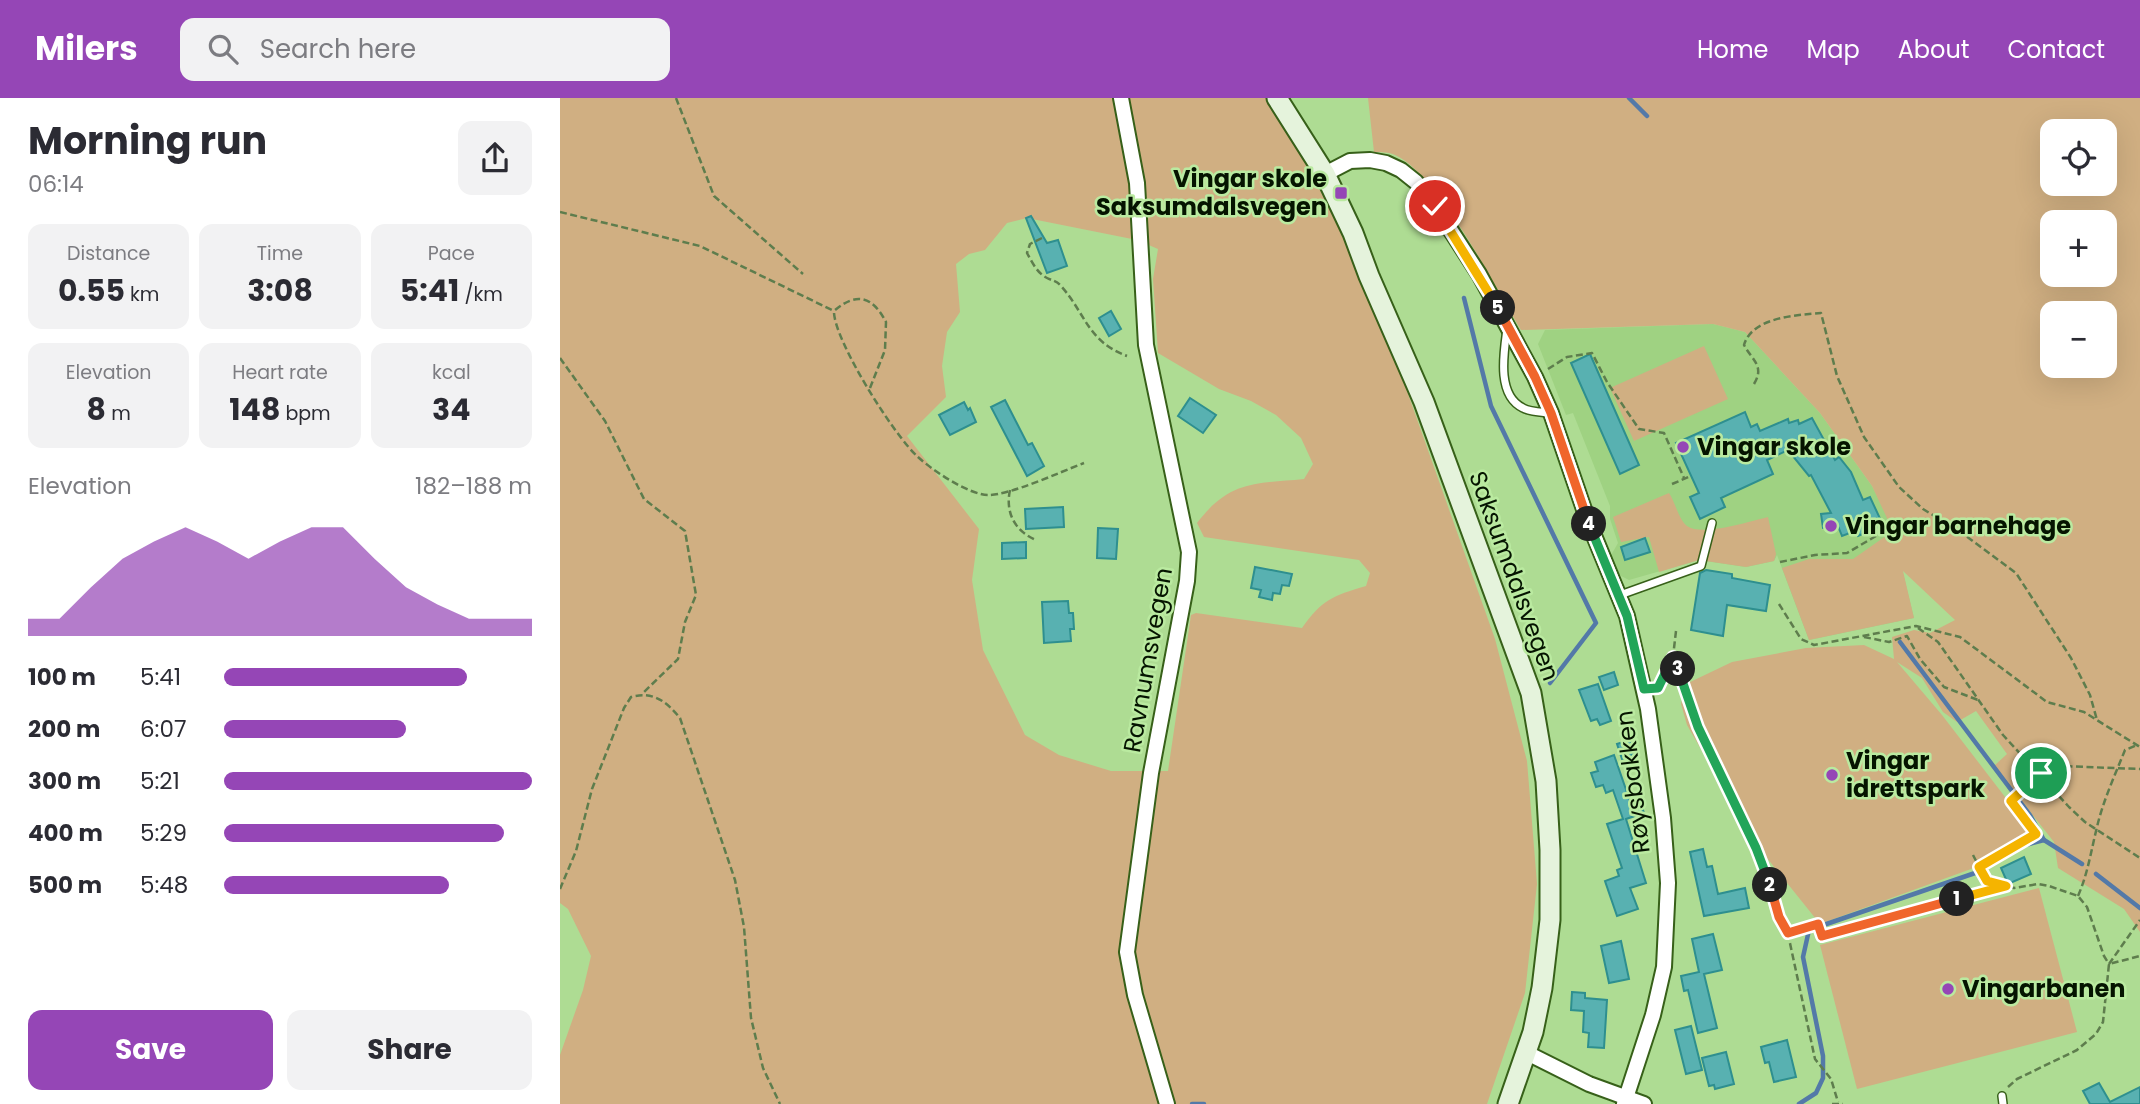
<!DOCTYPE html>
<html lang="en">
<head>
<meta charset="utf-8">
<style>
  body { margin:0; font-family:Poppins,sans-serif; background:#f2f2f3; color:#2b2b33; height:100vh; display:flex; flex-direction:column; font-size:26px; white-space:nowrap }
  * { box-sizing:border-box; margin:0 }
  p { font-size:23px; color:#7c7c81 }
  .icon { flex:none; width:38px; height:38px; fill:none; stroke:currentColor; stroke-width:2; stroke-linecap:round; stroke-linejoin:round }
  .map { position:relative; flex:1; overflow:hidden }
  .sheet { display:flex; flex-direction:column; background:#fff; width:560px }
  .sheet>* { flex:none }
  .buttons { position:absolute; left:1480px; top:21px; display:grid; gap:14px }
  .buttons a { display:grid; place-items:center; width:77px; height:77px; border-radius:14px; background:#fff; box-shadow:0 7px 28px #0002; font-size:35px }
  .pin { position:absolute; display:grid; place-items:center; width:60px; height:60px; color:#fff; margin:-30px; border:4px solid #fff; border-radius:50%; box-shadow:0 2px 7px #0007 }
  .km { position:absolute; width:35px; height:35px; margin:-18px; border-radius:50%; background:#222; color:#fff; font-size:19px; line-height:35px; text-align:center }
  .round { display:grid; place-items:center; flex:none; width:74px; height:74px; border-radius:14px; background:#f2f2f3 }
  .summary { display:flex; align-items:center; justify-content:space-between; height:119px; padding:0 28px }
  h1 { font-size:38px; font-weight:700; line-height:52px }
  .metrics { display:grid; grid-template-columns:repeat(3,1fr); gap:10px; height:119px; padding:7px 28px }
  .metrics div { display:grid; align-content:center; border-radius:14px; background:#f2f2f3; text-align:center }
  .metrics b { font-size:30px; font-weight:700 }
  .metrics small { font-size:19px; font-weight:400 }
  .metrics p { font-size:19px }
  .chart { height:196px; padding:14px 28px }
  .chart p { display:flex; justify-content:space-between }
  .chart svg { width:100%; height:126px; margin-top:7px; fill:#9546b6; opacity:.7 }
  .primary-button { display:flex; gap:14px; margin-top:auto; padding:14px 28px }
  .primary-button a { flex:1; height:80px; border-radius:14px; background:#9546b6; color:#fff; font-size:28px; font-weight:700; line-height:80px; text-align:center }
  .primary-button a+a { background:#f2f2f3; color:#2b2b33 }
  ul { padding:0 28px; list-style:none; font-size:23px }
  li { display:grid; grid-template-columns:112px 84px 1fr; align-items:center; height:52px }
  li i { height:18px; border-radius:9px; background:#9546b6 }
  header { display:flex; align-items:center; gap:42px; box-sizing:border-box; height:98px; padding:0 35px; background:#9546b6; color:#fff }
  header strong { font-size:33px }
  nav { display:flex; gap:38px; margin-inline-start:auto; font-size:24px }
  .search { width:490px; height:63px; background:#f2f2f3; display:flex; align-items:center; gap:18px; box-sizing:border-box; padding:0 24px; border-radius:14px; color:#7c7c81; font-size:26px }
  main { display:flex; flex:1; min-height:0 }
  .map>svg:first-child { display:block }
  .built { fill:#9fd282 }
  .green { fill:#d0af82; fill-rule:evenodd }
  .lines { fill:none; stroke-linecap:round; stroke-linejoin:round }
  .stream { stroke:#5379a8; stroke-width:4.5 }
  .building { fill:#58b1b1; stroke:#2e8f8f; stroke-width:2 }
  .lane-casing { stroke:#376019; stroke-width:10 }
  .street-casing { stroke:#376019; stroke-width:18 }
  .secondary-casing { stroke:#376019; stroke-width:23 }
  .path { stroke:#5e7d4d; stroke-width:2.5; stroke-dasharray:7 3.5; stroke-linecap:butt }
  .lane { stroke:#fff; stroke-width:7 }
  .street { stroke:#fff; stroke-width:14 }
  .secondary { stroke:#e5f3dc; stroke-width:19 }
  .split-1-casing { stroke:#fff; stroke-width:14 }
  .split-2-casing { stroke:#fff; stroke-width:14 }
  .split-3-casing { stroke:#fff; stroke-width:14 }
  .split-4-casing { stroke:#fff; stroke-width:14 }
  .split-5-casing { stroke:#fff; stroke-width:14 }
  .split-6-casing { stroke:#fff; stroke-width:14 }
  .split-1 { stroke:#f5b400; stroke-width:9 }
  .split-2 { stroke:#f0652b; stroke-width:9 }
  .split-3 { stroke:#22a559; stroke-width:9 }
  .split-4 { stroke:#22a559; stroke-width:9 }
  .split-5 { stroke:#f0652b; stroke-width:9 }
  .split-6 { stroke:#f5b400; stroke-width:9 }
  .poi-dot { fill:#9546b6; stroke:#baeaa0; stroke-width:2.5 }
  .labels { text-anchor:middle; stroke-width:5; stroke-linejoin:round; paint-order:stroke }
  .poi-label { font-size:24px; font-weight:bold; fill:#051400; stroke:#baeaa0; text-anchor:start }
  .street-label { font-size:24px; fill:#051400; stroke:#baeaa0 }
</style>
</head>
<body>
<header>
<strong>Milers</strong>
<div class="search"><svg class="icon" aria-label="search" viewBox="0 0 24 24"><circle cx="10" cy="10" r="6"/><path d="M15 15l6 6"/></svg>Search here</div>
<nav><a>Home</a><a>Map</a><a>About</a><a>Contact</a></nav>
</header>
<main>
<section class="sheet">
<div class="summary"><div><h1>Morning run</h1><p>06:14</p></div><a class="round"><svg class="icon" aria-label="share" viewBox="0 0 24 24"><path d="M12 15V3M7 8l5-5 5 5M5 13v7h14v-7"/></svg></a></div>
<div class="metrics">
<div><p>Distance</p><b>0.55<small> km</small></b></div>
<div><p>Time</p><b>3:08</b></div>
<div><p>Pace</p><b>5:41<small> /km</small></b></div>
</div>
<div class="metrics">
<div><p>Elevation</p><b>8<small> m</small></b></div>
<div><p>Heart rate</p><b>148<small> bpm</small></b></div>
<div><p>kcal</p><b>34</b></div>
</div>
<div class="chart"><p><span>Elevation</span>182–188 m</p>
<svg viewBox="0 0 160 44" preserveAspectRatio="none"><path d="M0 44V38L10 38L20 27L30 17L40 11L50 6L60 11L70 17L80 11L90 6L100 6L110 17L120 27L130 33L140 38L150 38L160 38V44z"/></svg>
</div>
<ul>
<li><b>100 m</b>5:41<i style="width:79%"></i></li>
<li><b>200 m</b>6:07<i style="width:59%"></i></li>
<li><b>300 m</b>5:21<i style="width:100%"></i></li>
<li><b>400 m</b>5:29<i style="width:91%"></i></li>
<li><b>500 m</b>5:48<i style="width:73%"></i></li>
</ul>
<div class="primary-button"><a>Save</a><a>Share</a></div>
</section>
<div class="map">
<svg width="1580" height="1006" viewBox="0 0 1580 1006">
  <rect width="100%" height="100%" fill="#aedc93"/>
  <path class="built" d="M 1153,226 L 1185,234 L 1260,315 L 1312,388 L 1330,423 L 1354,520 L 1249,542 L 1217,457 L 1214,463 L 1186,469 L 1139,462 L 1069,482 L 1055,475 L 1050,459 L 1058,445 L 1050,421 L 1050,408 L 1013,315 L 1006,317 L 978,246 L 985,232 Z"/>
  <g class="green">
    <path d="M 0,0 L 708,0 L 758,88 L 793,158 L 836,262 L 935,541 L 967,663 L 977,786 L 965,895 L 927,1006 L 0,1006 L 0,957 L 23,892 L 31,858 L 8,811 L 0,805 ZM 467,120 L 577,142 L 598,151 L 593,181 L 598,255 L 659,291 L 691,303 L 716,317 L 741,340 L 753,366 L 744,381 C 695,386 670,382 637,425 L 644,439 L 799,462 L 810,475 L 806,488 C 772,498 762,502 742,530 L 636,515 L 631,517 L 608,673 L 551,673 L 499,657 L 465,637 L 423,552 L 412,482 L 419,431 L 347,338 L 386,299 L 382,268 L 387,234 L 400,214 L 396,166 L 409,156 L 425,152 L 447,125 Z"/>
    <path d="M 808,0 L 1580,0 L 1580,834 L 1564,811 L 1498,770 L 1494,744 L 1434,668 L 1447,656 L 1416,613 L 1397,624 L 1383,614 L 1362,580 L 1337,564 L 1382,617 L 1472,734 L 1411,771 L 1260,826 L 1195,745 L 1127,627 L 1121,606 L 1126,586 L 1172,564 L 1246,550 L 1304,547 L 1334,561 L 1332,539 L 1354,532 L 1370,535 L 1395,522 L 1343,473 L 1354,520 L 1249,542 L 1222,470 L 1249,461 L 1293,461 L 1333,433 L 1312,388 L 1260,315 L 1185,234 L 1153,226 L 961,232 C 935,189 878,76 835,57 C 829,54 821,54 814,54 ZM 1493,33 L 1545,33 L 1545,86 L 1493,86 ZM 1493,124 L 1545,124 L 1545,177 L 1493,177 ZM 1493,215 L 1545,215 L 1545,268 L 1493,268 Z"/>
    <path d="M 1144,248 L 1168,301 L 1074,343 L 1050,290 Z"/>
    <path d="M 1109,395 C 1115,404 1119,422 1127,428 C 1142,439 1191,423 1208,419 L 1216,456 L 1214,463 L 1186,469 L 1139,462 L 1099,474 L 1089,439 L 1061,444 L 1053,419 Z"/>
    <path d="M 1479,790 L 1517,934 L 1297,991 L 1260,847 Z"/>
  </g>
  <g class="lines">
    <g class="stream">
      <path d="M 1069,0 L 1087,18"/>
      <path d="M 904,200 L 931,308 L 1036,525 L 990,585"/>
      <path d="M 1340,544 L 1470,717 L 1484,742"/>
      <path d="M 1536,776 L 1580,810"/>
      <path d="M 632,1006 L 644,1006"/>
      <path d="M 1239,1006 L 1256,995 L 1263,980 L 1263,958 L 1243,859 L 1249,832 L 1418,774 L 1462,748 L 1484,742 L 1522,766"/>
    </g>
  </g>
  <g class="building">
    <path d="M 471,118 L 487,145 L 498,142 L 507,168 L 487,175 L 466,120 Z"/>
    <path d="M 551,213 L 561,231 L 549,238 L 539,220 Z"/>
    <path d="M 1030,256 L 1079,367 L 1060,376 L 1011,265 Z"/>
    <path d="M 630,300 L 656,317 L 643,335 L 618,318 Z"/>
    <path d="M 445,302 L 468,347 L 472,345 L 484,368 L 467,378 L 431,309 Z"/>
    <path d="M 404,304 L 408,312 L 410,310 L 416,324 L 390,337 L 379,317 Z"/>
    <path d="M 1185,314 L 1191,329 L 1197,326 L 1200,333 L 1228,321 L 1229,325 L 1238,322 L 1239,326 L 1252,320 L 1275,362 L 1279,359 L 1291,374 L 1303,402 L 1310,399 L 1323,427 L 1298,438 L 1295,433 L 1282,438 L 1278,428 L 1263,430 L 1261,416 L 1271,415 L 1251,377 L 1249,378 L 1228,352 L 1207,362 L 1213,376 L 1161,400 L 1165,409 L 1140,421 L 1130,399 L 1139,395 L 1116,345 Z"/>
    <path d="M 503,409 L 504,429 L 466,431 L 465,411 Z"/>
    <path d="M 538,430 L 558,431 L 556,461 L 537,460 Z"/>
    <path d="M 1085,440 L 1090,454 L 1065,462 L 1061,449 Z"/>
    <path d="M 466,444 L 466,460 L 442,461 L 442,445 Z"/>
    <path d="M 695,469 L 732,476 L 729,488 L 722,487 L 720,496 L 713,495 L 712,502 L 699,499 L 701,492 L 691,490 Z"/>
    <path d="M 1146,472 L 1172,476 L 1172,480 L 1210,487 L 1206,513 L 1167,507 L 1163,538 L 1131,532 L 1140,475 Z"/>
    <path d="M 508,503 L 509,515 L 513,515 L 514,531 L 510,531 L 511,543 L 484,545 L 482,504 Z"/>
    <path d="M 1054,574 L 1058,587 L 1044,592 L 1039,579 Z"/>
    <path d="M 1038,586 L 1051,623 L 1040,627 L 1037,621 L 1031,623 L 1019,592 Z"/>
    <path d="M 1070,642 L 1075,656 L 1062,661 L 1057,646 Z"/>
    <path d="M 1054,657 L 1070,703 L 1079,700 L 1084,715 L 1066,721 L 1086,785 L 1070,790 L 1078,811 L 1057,818 L 1045,783 L 1059,778 L 1057,772 L 1062,770 L 1047,726 L 1063,721 L 1053,692 L 1046,695 L 1043,687 L 1036,689 L 1031,675 L 1038,673 L 1035,664 Z"/>
    <path d="M 1143,751 L 1147,769 L 1152,768 L 1158,796 L 1185,790 L 1189,810 L 1144,818 L 1130,754 Z"/>
    <path d="M 1464,759 L 1471,776 L 1448,786 L 1441,770 Z"/>
    <path d="M 1153,836 L 1162,872 L 1144,876 L 1157,930 L 1138,935 L 1128,892 L 1124,893 L 1121,878 L 1139,874 L 1132,841 Z"/>
    <path d="M 1061,843 L 1069,881 L 1049,885 L 1041,848 Z"/>
    <path d="M 1012,894 L 1025,895 L 1025,900 L 1047,902 L 1044,950 L 1028,949 L 1029,935 L 1023,934 L 1024,913 L 1011,912 Z"/>
    <path d="M 1131,928 L 1142,972 L 1126,976 L 1115,932 Z"/>
    <path d="M 1227,942 L 1236,979 L 1214,984 L 1209,964 L 1205,965 L 1201,949 Z"/>
    <path d="M 1166,954 L 1174,986 L 1155,991 L 1154,987 L 1149,988 L 1142,960 Z"/>
    <path d="M 1539,985 L 1550,1004 L 1580,989 L 1580,1006 L 1530,1006 L 1523,993 Z"/>
  </g>
  <g class="lines">
    <defs>
      <g id="lane">
        <path d="M 947,231 C 944,254 936,297 963,310 C 970,314 982,314 990,315"/>
        <path d="M 1060,497 L 1141,468 L 1152,425"/>
        <path d="M 1442,998 L 1443,1006"/>
      </g>
      <g id="street">
        <path d="M 561,0 L 577,85 L 586,247 L 629,454 L 627,483 L 591,675 L 567,854 L 575,897 L 607,1006"/>
        <path d="M 765,76 L 790,63 L 810,62 L 826,65 L 841,72 L 856,84 L 875,108 L 919,176 L 975,279 L 991,315 L 1028,423 L 1067,518 L 1088,611 L 1103,720 L 1108,785 L 1104,869 L 1093,917 L 1064,1006"/>
        <path d="M 967,955 L 1029,986 L 1084,1006"/>
      </g>
      <path id="secondary" d="M 717,0 L 765,76 L 793,135 L 809,178 L 864,304 L 971,595 L 986,683 L 990,752 L 990,822 L 982,890 L 973,934 L 948,1006"/>
    </defs>
    <use href="#lane" class="lane-casing"/>
    <use href="#street" class="street-casing"/>
    <use href="#secondary" class="secondary-casing"/>
    <g class="path">
      <path d="M 116,0 L 154,98 L 243,176"/>
      <path d="M 0,114 L 140,148 L 274,213"/>
      <path d="M 482,140 L 470,146 L 467,155 C 472,164 477,175 487,180 C 493,183 497,183 501,188 C 526,216 527,243 567,258"/>
      <path d="M 0,260 L 45,323 L 84,401 L 125,433 L 136,497 L 125,524 L 118,561 L 84,594"/>
      <path d="M 988,271 L 1007,259 L 1032,255 L 1047,284 L 1079,331 L 1104,335 L 1124,380"/>
      <path d="M 1194,286 C 1205,268 1192,262 1184,247 C 1192,219 1237,217 1261,215 L 1277,278 L 1304,339 L 1339,389 L 1363,411 L 1402,435 L 1456,475 L 1511,560 L 1530,597 L 1537,622"/>
      <path d="M 310,290 L 325,252 L 326,224 C 313,199 297,193 274,213 C 273,241 335,339 358,359 C 372,372 409,397 428,397 C 451,397 500,374 524,365"/>
      <path d="M 1112,386 L 1131,378"/>
      <path d="M 450,392 C 445,415 455,433 476,442"/>
      <path d="M 1220,464 L 1255,457 L 1287,455 L 1316,438"/>
      <path d="M 1219,506 L 1241,541 L 1254,547 L 1356,528 L 1400,539 L 1487,604 L 1524,614 L 1580,649"/>
      <path d="M 1358,530 L 1378,544 L 1443,637 L 1509,709 L 1525,724 L 1580,760"/>
      <path d="M 1116,533 L 1113,559 L 1138,629 L 1196,750 L 1219,819 L 1228,836 L 1255,961 L 1271,981 L 1278,1004"/>
      <path d="M 1304,539 L 1329,544 L 1347,538 L 1360,561 L 1384,589 L 1418,602"/>
      <path d="M 1098,590 L 1113,559"/>
      <path d="M 1474,667 L 1580,671"/>
      <path d="M 1413,757 L 1427,784 L 1454,790 L 1478,786 L 1489,788 L 1518,798 L 1527,809 L 1544,858 L 1549,866 L 1580,822"/>
      <path d="M 1419,769 L 1476,736 L 1451,703 L 1480,676"/>
      <path d="M 0,791 L 16,753 L 32,691 L 64,610 L 71,599 C 93,593 106,603 120,620 L 175,782 L 184,829 L 191,920 L 203,970 L 220,1006"/>
      <path d="M 1518,798 C 1528,775 1531,753 1537,729 C 1543,703 1555,677 1565,652 L 1577,647"/>
      <path d="M 1228,836 L 1258,826 L 1262,838 L 1442,789"/>
      <path d="M 1448,989 L 1457,981 L 1517,952 L 1536,936 L 1543,924 L 1549,866 L 1580,858"/>
      <path d="M 1272,1006 L 1283,1006"/>
    </g>
    <use href="#lane" class="lane"/>
    <use href="#street" class="street"/>
    <use href="#secondary" class="secondary"/>
  </g>
  <g class="lines">
    <defs>
      <path id="split-1" d="M 1397,801 L 1446,788 L 1427,783 L 1419,769 L 1476,736 L 1451,703 L 1481,675"/>
      <path id="split-2" d="M 1210,787 L 1219,819 L 1228,835 L 1258,826 L 1262,838 L 1397,801"/>
      <path id="split-3" d="M 1118,571 L 1138,629 L 1196,750 L 1210,787"/>
      <path id="split-4" d="M 1029,426 L 1067,518 L 1084,591 L 1098,590 L 1113,559 L 1118,571"/>
      <path id="split-5" d="M 938,210 L 975,279 L 991,315 L 1029,426"/>
      <path id="split-6" d="M 875,108 L 938,210"/>
    </defs>
    <use href="#split-1" class="split-1-casing"/>
    <use href="#split-2" class="split-2-casing"/>
    <use href="#split-3" class="split-3-casing"/>
    <use href="#split-4" class="split-4-casing"/>
    <use href="#split-5" class="split-5-casing"/>
    <use href="#split-6" class="split-6-casing"/>
    <use href="#split-1" class="split-1"/>
    <use href="#split-2" class="split-2"/>
    <use href="#split-3" class="split-3"/>
    <use href="#split-4" class="split-4"/>
    <use href="#split-5" class="split-5"/>
    <use href="#split-6" class="split-6"/>
  </g>
  <g class="poi-dot">
    <rect x="774" y="88" width="14" height="14" rx="3.5"/>
    <circle cx="1123" cy="349" r="7"/>
    <circle cx="1271" cy="428" r="7"/>
    <circle cx="1272" cy="677" r="7"/>
    <circle cx="1388" cy="891" r="7"/>
  </g>
  <g class="labels">
    <g class="poi-label">
      <text x="767" y="89" text-anchor="end">Vingar skole<tspan x="767" dy="28">Saksumdalsvegen</tspan></text>
      <text x="1137" y="357">Vingar skole</text>
      <text x="1285" y="436">Vingar barnehage</text>
      <text x="1286" y="671">Vingar<tspan x="1286" dy="28">idrettspark</tspan></text>
      <text x="1402" y="899">Vingarbanen</text>
    </g>
    <g class="street-label">
      <text transform="translate(954 478) rotate(70)" y="8">Saksumdalsvegen</text>
      <text transform="translate(588 562) rotate(-80)" y="8">Ravnumsvegen</text>
      <text transform="translate(1073 684) rotate(-97)" y="8">Røysbakken</text>
    </g>
  </g>
</svg>
<div class="buttons">
<a><svg class="icon" aria-label="locate" viewBox="0 0 24 24"><circle cx="12" cy="12" r="6"/><path d="M12 2v4M12 18v4M2 12h4M18 12h4"/></svg></a>
<a>+</a>
<a>−</a>
</div>
<div class="pin" style="left:1481px;top:675px;background:#1e9e55"><svg class="icon" aria-label="arrive" viewBox="0 0 24 24"><path d="M6 21V4h12l-3 4 3 4H6"/></svg></div>
<div class="pin" style="left:875px;top:108px;background:#d93025"><svg class="icon" aria-label="check" viewBox="0 0 24 24"><path d="M5 12l5 5 9-10"/></svg></div>
<b class="km" style="left:1397px;top:801px">1</b>
<b class="km" style="left:1210px;top:787px">2</b>
<b class="km" style="left:1118px;top:571px">3</b>
<b class="km" style="left:1029px;top:426px">4</b>
<b class="km" style="left:938px;top:210px">5</b>
</div>
</main>
</body>
</html>
